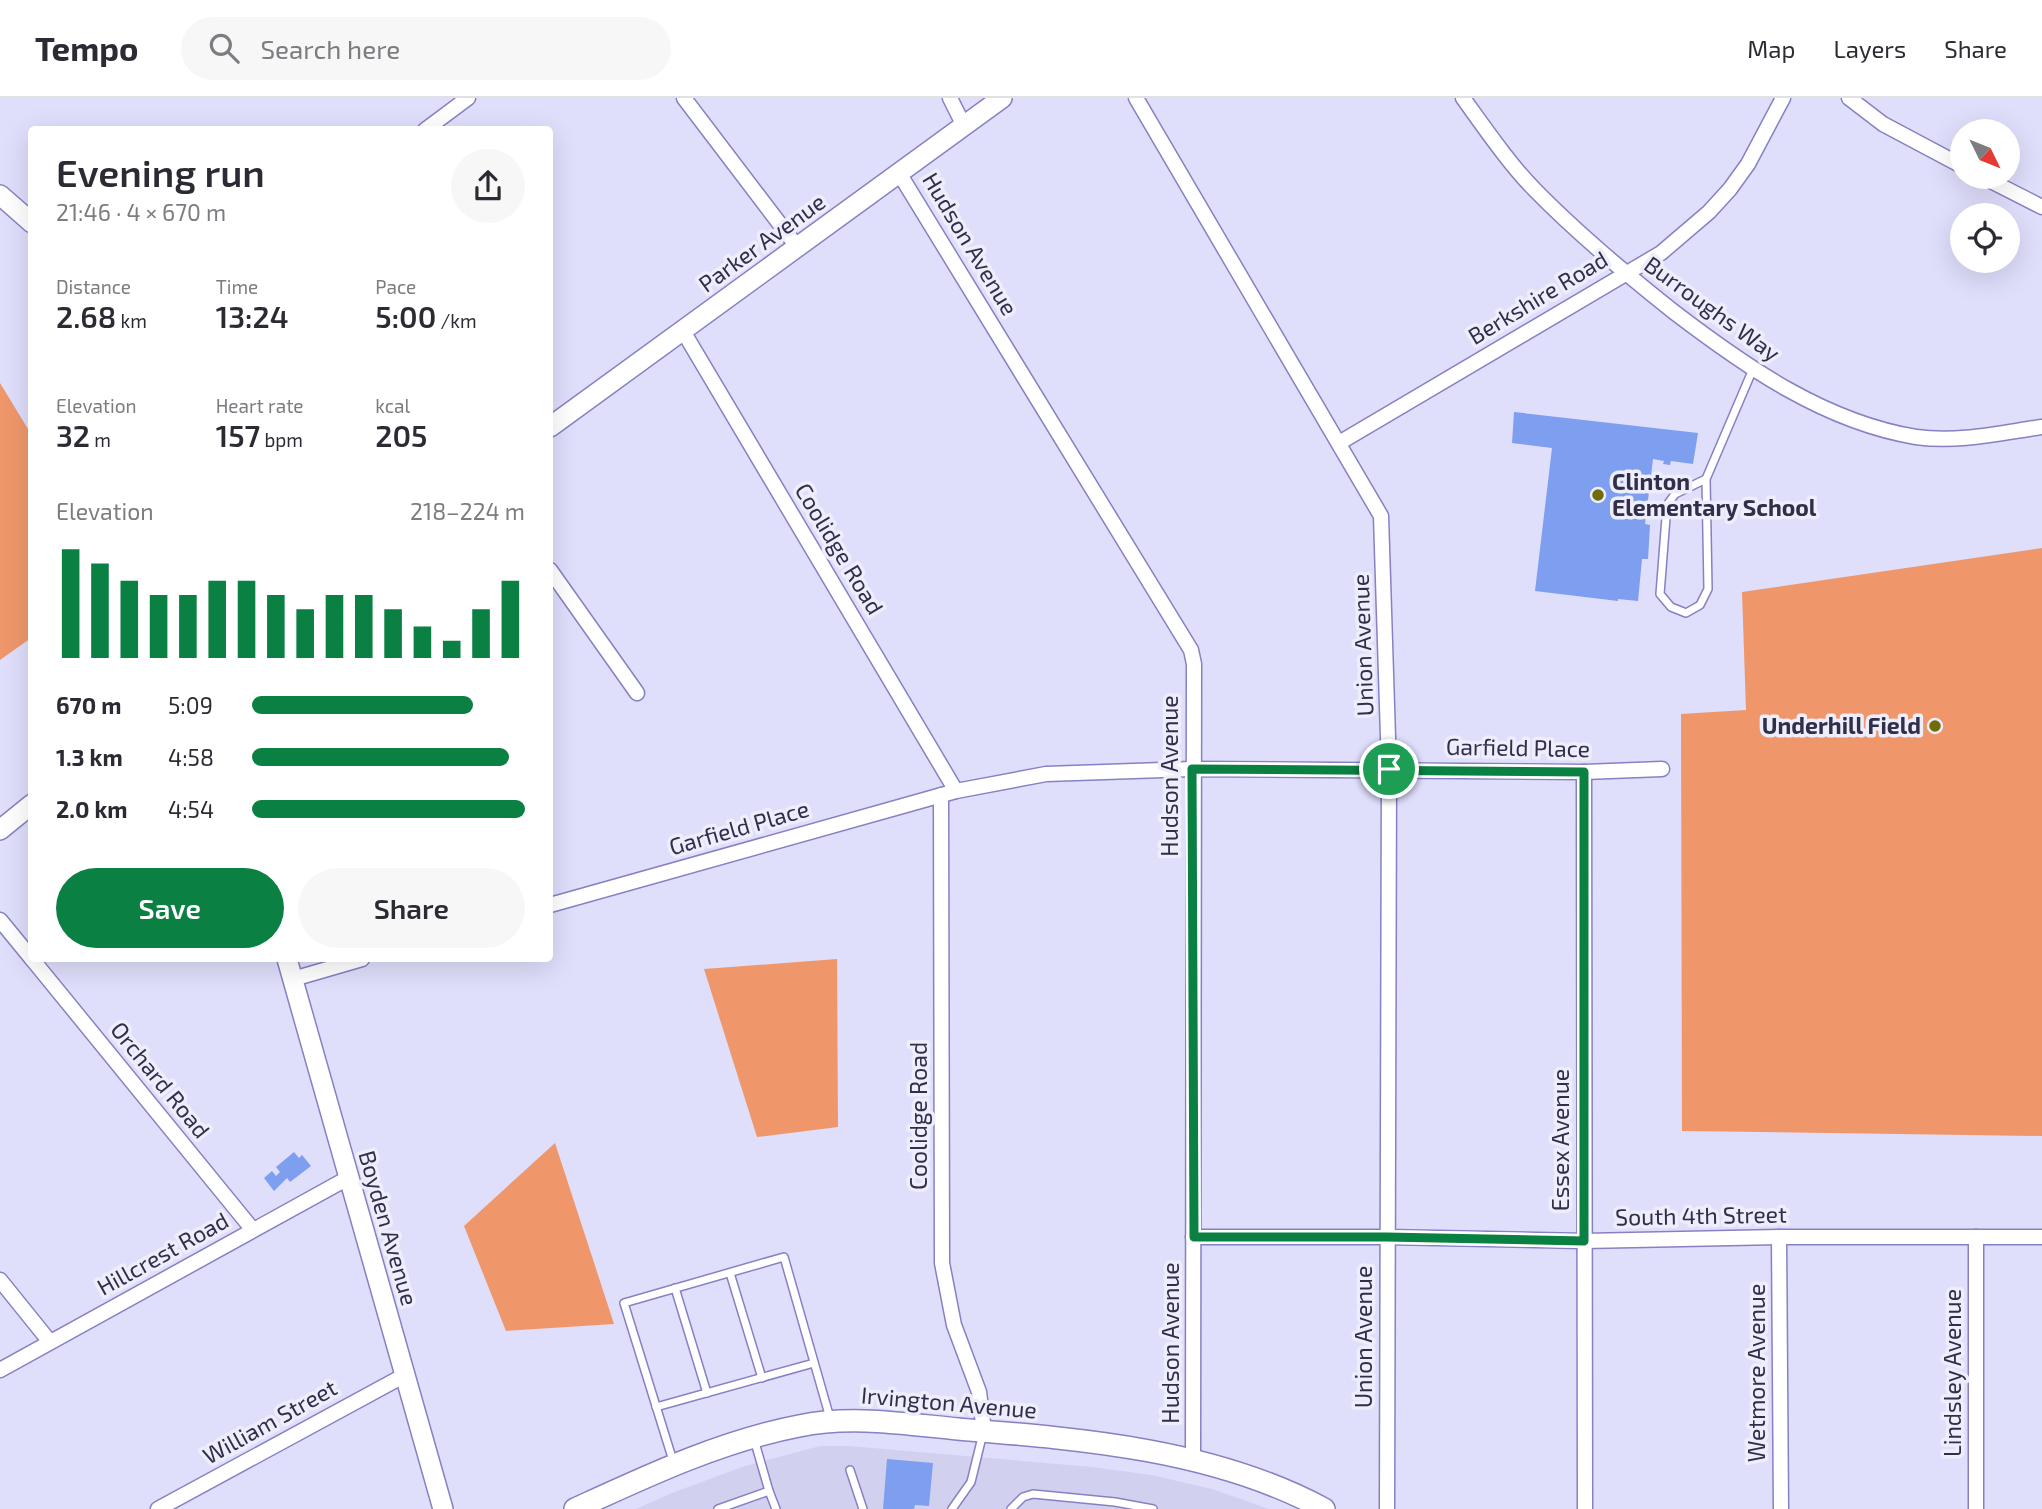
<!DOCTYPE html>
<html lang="en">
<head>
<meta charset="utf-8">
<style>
  body { margin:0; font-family:"Exo 2",sans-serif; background:#f7f7f7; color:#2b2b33; height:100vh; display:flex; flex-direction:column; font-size:26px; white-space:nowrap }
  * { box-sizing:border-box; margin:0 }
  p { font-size:23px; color:#7c7c81 }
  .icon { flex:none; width:38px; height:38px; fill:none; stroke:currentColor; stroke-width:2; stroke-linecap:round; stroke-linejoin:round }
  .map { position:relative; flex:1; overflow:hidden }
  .side { position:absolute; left:28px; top:28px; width:525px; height:836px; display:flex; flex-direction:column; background:#fff; border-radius:7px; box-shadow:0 7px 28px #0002 }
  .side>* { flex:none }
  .needle { width:46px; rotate:133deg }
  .controls { position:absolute; left:1950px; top:21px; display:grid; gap:14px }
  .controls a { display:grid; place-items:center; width:70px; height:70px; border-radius:50%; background:#fff; box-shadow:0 7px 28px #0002; font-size:35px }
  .pin { position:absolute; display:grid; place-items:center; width:60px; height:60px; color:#fff; margin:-30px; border:4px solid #fff; border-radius:50%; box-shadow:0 2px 7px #0007 }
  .round { display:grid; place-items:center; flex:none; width:74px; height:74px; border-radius:37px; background:#f7f7f7 }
  .overview { display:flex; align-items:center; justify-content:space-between; height:119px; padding:0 28px }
  h1 { font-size:38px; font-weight:600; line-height:52px }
  .metrics { display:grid; grid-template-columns:repeat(3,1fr); gap:10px; height:119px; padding:7px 28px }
  .metrics div { display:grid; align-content:center }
  .metrics b { font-size:30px; font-weight:600 }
  .metrics small { font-size:19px; font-weight:400 }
  .metrics p { font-size:19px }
  .chart { height:196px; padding:14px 28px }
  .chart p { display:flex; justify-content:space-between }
  .chart svg { width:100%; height:126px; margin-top:7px; stroke:#0b8043; stroke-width:6 }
  .action { display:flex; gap:14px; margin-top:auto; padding:14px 28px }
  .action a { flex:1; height:80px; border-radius:42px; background:#0b8043; color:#fff; font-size:28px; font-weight:600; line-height:80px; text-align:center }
  .action a+a { background:#f7f7f7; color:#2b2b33 }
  ul { padding:0 28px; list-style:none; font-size:23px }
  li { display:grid; grid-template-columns:112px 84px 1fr; align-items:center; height:52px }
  li i { height:18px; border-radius:9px; background:#0b8043 }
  header { display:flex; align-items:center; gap:42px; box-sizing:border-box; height:98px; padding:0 35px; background:#fff; border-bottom:2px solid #e1e1e2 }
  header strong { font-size:33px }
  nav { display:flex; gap:38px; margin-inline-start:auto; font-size:24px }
  .search { width:490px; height:63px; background:#f7f7f7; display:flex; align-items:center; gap:18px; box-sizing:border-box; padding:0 24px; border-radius:38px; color:#7c7c81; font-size:26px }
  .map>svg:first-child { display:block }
  .built { fill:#d1d0ef }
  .green { fill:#ef976b }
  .building { fill:#7e9ef0 }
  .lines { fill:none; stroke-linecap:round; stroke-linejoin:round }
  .service-casing { stroke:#8681c3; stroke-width:10 }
  .minor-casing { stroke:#8681c3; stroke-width:17 }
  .tertiary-casing { stroke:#8681c3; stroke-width:22 }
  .secondary-casing { stroke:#8681c3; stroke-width:24 }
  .service { stroke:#fff; stroke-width:7 }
  .minor { stroke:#fff; stroke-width:14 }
  .tertiary { stroke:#fff; stroke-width:19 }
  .secondary { stroke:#fff; stroke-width:21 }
  .route-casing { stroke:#fff; stroke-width:14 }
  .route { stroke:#0b8043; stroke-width:9 }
  .poi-dot { fill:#706c09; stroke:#ededfb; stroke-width:2.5 }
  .labels { text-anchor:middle; stroke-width:7; stroke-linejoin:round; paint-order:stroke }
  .street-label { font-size:23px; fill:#312e4a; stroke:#ededfb }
  .poi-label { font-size:23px; font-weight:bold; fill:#312e4a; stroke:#ededfb; text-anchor:start }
</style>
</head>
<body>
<header>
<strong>Tempo</strong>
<div class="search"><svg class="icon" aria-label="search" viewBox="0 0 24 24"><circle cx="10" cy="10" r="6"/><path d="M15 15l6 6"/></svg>Search here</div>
<nav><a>Map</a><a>Layers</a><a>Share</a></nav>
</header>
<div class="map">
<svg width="2042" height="1411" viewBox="0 0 2042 1411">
  <rect width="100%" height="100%" fill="#dfdefb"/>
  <path class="built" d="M 820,1348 L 849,1348 L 1092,1369 L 1151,1377 L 1212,1391 L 1269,1411 L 636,1411 L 672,1395 L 742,1369 Z"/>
  <g class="green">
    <path d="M 0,285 L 31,336 L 31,540 L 0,562 Z"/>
    <path d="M 2042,450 L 2042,1038 L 1682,1033 L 1681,616 L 1746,612 L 1742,494 Z"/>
    <path d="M 837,861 L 838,1029 L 757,1039 L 704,871 Z"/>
    <path d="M 555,1045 L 614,1226 L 506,1233 L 464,1128 Z"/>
  </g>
  <g class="building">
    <path d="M 1514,314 L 1698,335 L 1693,366 L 1671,363 L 1670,367 L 1663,366 L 1664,363 L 1653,361 L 1645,426 L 1650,427 L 1648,461 L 1642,461 L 1638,503 L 1618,501 L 1618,503 L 1535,493 L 1552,350 L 1512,345 Z"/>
    <path d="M 294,1054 L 299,1060 L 302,1057 L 311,1068 L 290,1084 L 287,1080 L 274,1093 L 264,1080 L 272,1073 L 276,1078 L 280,1074 L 276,1069 Z"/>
    <path d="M 887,1361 L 933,1365 L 929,1408 L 915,1407 L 914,1411 L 883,1411 Z"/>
  </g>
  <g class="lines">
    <defs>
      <g id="service">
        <path d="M 1706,381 L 1675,396 L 1667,407 L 1660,496 L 1671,509 L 1686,515 L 1700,507 L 1708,491 L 1706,381 L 1753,271"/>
        <path d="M 730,1175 L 762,1280"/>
        <path d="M 675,1190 L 707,1295"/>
        <path d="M 656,1309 L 814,1265"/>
        <path d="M 754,1341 L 769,1393 L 776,1411"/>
        <path d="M 674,1366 L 624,1205 L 784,1159 L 830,1320"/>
        <path d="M 850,1372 L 863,1411"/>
        <path d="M 718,1411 L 769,1393"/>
        <path d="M 952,1411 L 971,1384 L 983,1335"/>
        <path d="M 1011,1411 L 1023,1399 L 1033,1396 L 1115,1404 L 1153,1411"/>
      </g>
      <g id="minor">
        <path d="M 684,0 L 798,150"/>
        <path d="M 950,0 L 964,28"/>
        <path d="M 1136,0 L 1381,418 L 1389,671 L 1387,1411"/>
        <path d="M 1463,0 C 1484,29 1510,67 1535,92 C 1578,136 1626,176 1674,214 C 1746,269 1825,324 1916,339 C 1958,345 2000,335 2042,329"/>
        <path d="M 1849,0 L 1883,26 L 1962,68"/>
        <path d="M 425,32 L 468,0"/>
        <path d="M 899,75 L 1191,552 L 1194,566 L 1193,1363"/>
        <path d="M 1983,79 L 2042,109"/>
        <path d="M 683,233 L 956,693"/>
        <path d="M 1339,345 L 1661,155 L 1709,114 L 1730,91 L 1748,66 L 1783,0"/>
        <path d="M 550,472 L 637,595"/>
        <path d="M 1584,674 L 1585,1411"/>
        <path d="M 941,697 L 942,1165 L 954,1227 L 979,1294 L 984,1333"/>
        <path d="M 550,807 L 956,693 L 1046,676 L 1192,671 L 1584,674 L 1662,671"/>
        <path d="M 0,822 L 32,861"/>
        <path d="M 32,861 L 253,1132"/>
        <path d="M 293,881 L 362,861"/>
        <path d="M 1193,1139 L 1386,1139 L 1584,1143 L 1779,1139 L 2042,1139"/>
        <path d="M 1779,1139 L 1781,1411"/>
        <path d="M 1976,1139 L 1976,1411"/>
        <path d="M 0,1182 L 50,1244"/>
        <path d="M 0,1272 L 348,1080"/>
        <path d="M 158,1411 L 405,1277"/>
      </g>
      <g id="tertiary">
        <path d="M 0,97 L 32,125"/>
        <path d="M 550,329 L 1002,0"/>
        <path d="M 0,732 L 32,706"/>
        <path d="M 287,861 L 443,1411"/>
      </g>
      <path id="secondary" d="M 575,1411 C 647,1378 721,1343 799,1328 C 851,1317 905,1326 958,1331 C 1081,1341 1213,1351 1324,1411"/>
    </defs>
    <use href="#service" class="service-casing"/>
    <use href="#minor" class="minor-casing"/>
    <use href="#tertiary" class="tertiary-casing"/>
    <use href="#secondary" class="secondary-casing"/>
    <use href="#service" class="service"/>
    <use href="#minor" class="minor"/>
    <use href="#tertiary" class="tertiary"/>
    <use href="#secondary" class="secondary"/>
  </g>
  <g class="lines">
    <defs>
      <path id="route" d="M 1192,671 L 1584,674 L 1584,1143 L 1386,1139 L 1194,1139 Z"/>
    </defs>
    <use href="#route" class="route-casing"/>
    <use href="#route" class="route"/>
  </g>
  <g class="poi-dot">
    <circle cx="1598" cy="397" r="7"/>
    <circle cx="1935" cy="628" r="7"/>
  </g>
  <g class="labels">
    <g class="street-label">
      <text transform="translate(762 145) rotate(-36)" y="8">Parker Avenue</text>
      <text transform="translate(970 146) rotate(59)" y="8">Hudson Avenue</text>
      <text transform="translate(1538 200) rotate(-31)" y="8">Berkshire Road</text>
      <text transform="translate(1712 211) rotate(36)" y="8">Burroughs Way</text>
      <text transform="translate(839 451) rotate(59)" y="8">Coolidge Road</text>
      <text transform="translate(1363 547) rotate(-92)" y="8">Union Avenue</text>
      <text transform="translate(1518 650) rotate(1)" y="8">Garfield Place</text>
      <text transform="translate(1170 678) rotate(-90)" y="8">Hudson Avenue</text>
      <text transform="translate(739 730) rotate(-16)" y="8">Garfield Place</text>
      <text transform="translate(160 982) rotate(51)" y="8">Orchard Road</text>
      <text transform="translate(919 1018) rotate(-90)" y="8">Coolidge Road</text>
      <text transform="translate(1561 1042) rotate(-90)" y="8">Essex Avenue</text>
      <text transform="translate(1701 1118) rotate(-1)" y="8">South 4th Street</text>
      <text transform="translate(388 1130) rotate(74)" y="8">Boyden Avenue</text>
      <text transform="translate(163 1156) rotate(-29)" y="8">Hillcrest Road</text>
      <text transform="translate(1364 1239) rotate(-90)" y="8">Union Avenue</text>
      <text transform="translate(1171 1245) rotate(-90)" y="8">Hudson Avenue</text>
      <text transform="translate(1757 1275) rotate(-90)" y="8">Wetmore Avenue</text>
      <text transform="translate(1953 1275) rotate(-90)" y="8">Lindsley Avenue</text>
      <text transform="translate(949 1305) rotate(5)" y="8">Irvington Avenue</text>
      <text transform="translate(270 1324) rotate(-29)" y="8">William Street</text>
    </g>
    <g class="poi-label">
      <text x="1612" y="392">Clinton<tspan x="1612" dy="26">Elementary School</tspan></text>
      <text x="1921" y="636" text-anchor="end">Underhill Field</text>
    </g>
  </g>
</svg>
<div class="controls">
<a><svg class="needle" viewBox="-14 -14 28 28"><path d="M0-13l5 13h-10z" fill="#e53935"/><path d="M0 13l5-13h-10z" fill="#7c7c81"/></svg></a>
<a><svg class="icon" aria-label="locate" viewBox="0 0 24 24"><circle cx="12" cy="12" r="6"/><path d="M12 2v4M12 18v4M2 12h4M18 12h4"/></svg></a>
</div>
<div class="pin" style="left:1389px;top:671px;background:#1e9e55"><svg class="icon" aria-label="arrive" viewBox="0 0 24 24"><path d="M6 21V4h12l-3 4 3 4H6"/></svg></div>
<section class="side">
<div class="overview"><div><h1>Evening run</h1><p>21:46 · 4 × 670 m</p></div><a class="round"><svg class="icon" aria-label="share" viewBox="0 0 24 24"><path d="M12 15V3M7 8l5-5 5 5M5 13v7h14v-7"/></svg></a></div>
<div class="metrics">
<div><p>Distance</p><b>2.68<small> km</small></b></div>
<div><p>Time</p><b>13:24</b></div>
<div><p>Pace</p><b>5:00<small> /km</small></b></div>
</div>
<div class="metrics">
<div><p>Elevation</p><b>32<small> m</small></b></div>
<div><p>Heart rate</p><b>157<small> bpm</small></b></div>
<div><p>kcal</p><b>205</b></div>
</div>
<div class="chart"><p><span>Elevation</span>218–224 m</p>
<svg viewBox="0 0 160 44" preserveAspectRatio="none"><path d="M5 44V6M15 44V11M25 44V17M35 44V22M45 44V22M55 44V17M65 44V17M75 44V22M85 44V27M95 44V22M105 44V22M115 44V27M125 44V33M135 44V38M145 44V27M155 44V17"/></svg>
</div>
<ul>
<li><b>670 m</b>5:09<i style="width:81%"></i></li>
<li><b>1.3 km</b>4:58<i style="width:94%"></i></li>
<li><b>2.0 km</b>4:54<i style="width:100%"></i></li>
</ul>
<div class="action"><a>Save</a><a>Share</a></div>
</section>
</div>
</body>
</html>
